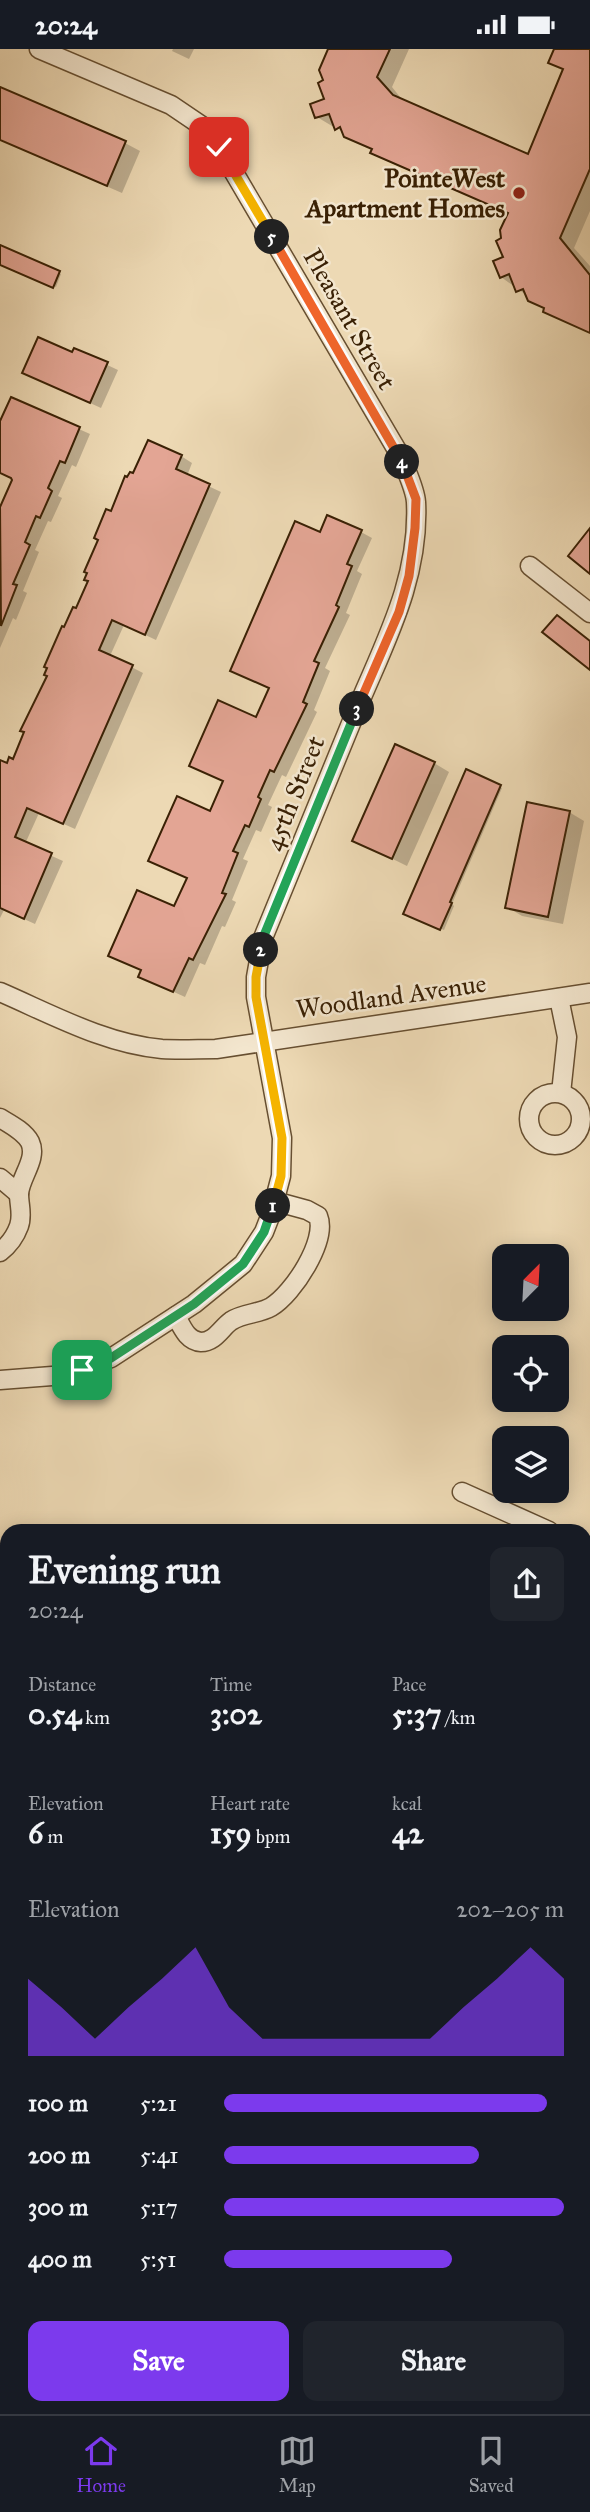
<!DOCTYPE html>
<html lang="en">
<head>
<meta charset="utf-8">
<style>
  body { margin:0; font-family:"IM FELL Great Primer",serif; background:#20242c; color:#f1f3f6; height:100vh; display:flex; flex-direction:column; font-size:26px; white-space:nowrap }
  * { box-sizing:border-box; margin:0 }
  p { font-size:23px; color:#9ea1a6 }
  .icon { flex:none; width:38px; height:38px; fill:none; stroke:currentColor; stroke-width:2; stroke-linecap:round; stroke-linejoin:round }
  .map { position:relative; flex:1; overflow:hidden }
  .drawer { position:absolute; left:0px; top:1475px; width:592px; height:891px; display:flex; flex-direction:column; background:#171b24; border-radius:21px 21px 0 0; box-shadow:0 4px 18px #0003 }
  .drawer>* { flex:none }
  .needle { width:46px; rotate:24deg }
  .tools { position:absolute; left:492px; top:1195px; display:grid; gap:14px }
  .tools a { display:grid; place-items:center; width:77px; height:77px; border-radius:14px; background:#171b24; box-shadow:0 4px 18px #0003; font-size:35px }
  .pin { position:absolute; display:grid; place-items:center; width:60px; height:60px; color:#fff; margin:-30px; border-radius:14px; box-shadow:0 4px 10px #0006 }
  .km { position:absolute; width:35px; height:35px; margin:-18px; border-radius:50%; background:#222; color:#fff; font-size:19px; line-height:35px; text-align:center }
  .round { display:grid; place-items:center; flex:none; width:74px; height:74px; border-radius:14px; background:#20242c }
  .summary { display:flex; align-items:center; justify-content:space-between; height:119px; padding:0 28px }
  h1 { font-size:38px; font-weight:700; line-height:52px }
  .stats { display:grid; grid-template-columns:repeat(3,1fr); gap:10px; height:119px; padding:7px 28px }
  .stats div { display:grid; align-content:center }
  .stats b { font-size:30px; font-weight:700 }
  .stats small { font-size:19px; font-weight:400 }
  .stats p { font-size:19px }
  .chart { height:196px; padding:14px 28px }
  .chart p { display:flex; justify-content:space-between }
  .chart svg { width:100%; height:126px; margin-top:7px; fill:#7c3aed; opacity:.7 }
  .button { display:flex; gap:14px; margin-top:auto; padding:14px 28px }
  .button a { flex:1; height:80px; border-radius:14px; background:#7c3aed; color:#fff; font-size:28px; font-weight:700; line-height:80px; text-align:center }
  .button a+a { background:#20242c; color:#f1f3f6 }
  ul { padding:0 28px; list-style:none; font-size:23px }
  li { display:grid; grid-template-columns:112px 84px 1fr; align-items:center; height:52px }
  li i { height:18px; border-radius:9px; background:#7c3aed }
  .status { display:flex; justify-content:space-between; align-items:center; height:49px; padding:0 35px; background:#171b24; direction:ltr }
  .status svg { height:19px; fill:currentColor }
  .dock { display:flex; justify-content:space-around; align-items:center; height:98px; border-top:2px solid #363941; background:#171b24; font-size:19px; color:#9ea1a6 }
  .dock a { display:grid; justify-items:center; gap:4px }
  .dock .on { color:#7c3aed }
  .map>svg:first-child { display:block }
  .shadow { fill:#0003 }
  .building { fill:#e3a594; stroke:#3a2105; stroke-width:2 }
  .lines { fill:none; stroke-linecap:round; stroke-linejoin:round }
  .minor-casing { stroke:#674f31; stroke-width:21 }
  .major-casing { stroke:#3a2105; stroke-width:26 }
  .minor { stroke:#f3e6ce; stroke-width:18 }
  .major { stroke:#e6bc7a; stroke-width:23 }
  .split-1-casing { stroke:#fff; stroke-width:14 }
  .split-2-casing { stroke:#fff; stroke-width:14 }
  .split-3-casing { stroke:#fff; stroke-width:14 }
  .split-4-casing { stroke:#fff; stroke-width:14 }
  .split-5-casing { stroke:#fff; stroke-width:14 }
  .split-6-casing { stroke:#fff; stroke-width:14 }
  .split-1 { stroke:#22a559; stroke-width:9 }
  .split-2 { stroke:#f5b400; stroke-width:9 }
  .split-3 { stroke:#22a559; stroke-width:9 }
  .split-4 { stroke:#f0652b; stroke-width:9 }
  .split-5 { stroke:#f0652b; stroke-width:9 }
  .split-6 { stroke:#f5b400; stroke-width:9 }
  .poi-dot { fill:#8f2418; stroke:#f3e6ce; stroke-width:2.5 }
  .labels { text-anchor:middle; stroke-width:5; stroke-linejoin:round; paint-order:stroke }
  .poi-label { font-size:26px; font-weight:bold; fill:#3a2105; stroke:#f3e6ce; text-anchor:end }
  .street-label { font-size:26px; fill:#3a2105; stroke:#f3e6ce }
</style>
</head>
<body>
<div class="status"><b>20:24</b><svg viewBox="0 0 49 12"><path d="M0 12V9h3v3zM5 12V6h3v6zM10 12V3h3v9zM15 12V0h3v12zM26 1h20v11H26zM47 4h2v5h-2z"/></svg></div>
<div class="map">
<svg width="590" height="2365" viewBox="0 0 590 2365">
  <rect width="100%" height="100%" fill="#edd9b4"/>
  <filter id="stains"><feTurbulence type="fractalNoise" baseFrequency=".00286" numOctaves="4"/><feColorMatrix values="0 0 0 0 .2 0 0 0 0 .09 0 0 0 0 .02 0 0 0 .5 -.17"/></filter>
  <radialGradient id="worn" r=".72"><stop offset=".6" stop-color="#630" stop-opacity="0"/><stop offset="1" stop-color="#630" stop-opacity=".3"/></radialGradient>
  <g class="shadow">
    <path d="M 173,0 L 194,0 L 189,10 L 172,2 Z"/>
    <path d="M 329,0 L 409,0 L 392,38 L 404,53 L 528,107 L 565,22 L 550,13 L 556,0 L 590,0 L 590,162 L 574,199 L 590,217 L 590,284 L 545,262 L 546,260 L 501,228 L 505,209 L 503,190 L 509,165 L 387,112 L 372,104 L 373,101 L 345,86 L 335,76 L 332,77 L 317,68 L 326,51 L 325,32 Z"/>
    <path d="M 0,40 L 125,94 L 140,102 L 122,144 L 0,91 Z"/>
    <path d="M 0,198 L 61,225 L 56,238 L 0,214 Z"/>
    <path d="M 75,301 L 118,321 L 101,359 L 35,329 L 73,305 Z"/>
    <path d="M 12,350 L 90,385 L 76,418 L 72,416 L 58,447 L 62,449 L 51,473 L 48,472 L 35,501 L 39,503 L 23,542 L 27,544 L 16,571 L 13,569 L 0,599 L 0,456 L 2,457 L 13,429 L 0,423 L 0,377 Z"/>
    <path d="M 181,407 L 192,414 L 187,427 L 221,443 L 156,591 L 124,576 L 110,607 L 143,624 L 75,780 L 39,764 L 25,795 L 63,812 L 35,875 L 4,861 L 0,869 L 0,729 L 14,712 L 49,627 L 65,580 L 77,561 L 90,532 L 112,464 Z"/>
    <path d="M 361,483 L 372,489 L 357,522 L 362,525 L 346,564 L 350,566 L 325,619 L 330,622 L 314,661 L 317,663 L 286,728 L 282,726 L 268,756 L 272,758 L 261,783 L 256,781 L 243,810 L 248,812 L 232,851 L 236,853 L 225,878 L 222,877 L 205,916 L 200,914 L 185,948 L 152,933 L 143,922 L 110,906 L 175,860 L 188,830 L 150,812 L 211,764 L 271,639 L 321,485 Z"/>
    <path d="M 434,714 L 449,723 L 407,817 L 354,791 Z"/>
    <path d="M 467,723 L 502,739 L 452,855 L 454,857 L 444,881 L 405,864 Z"/>
    <path d="M 569,763 L 584,772 L 563,875 L 522,867 L 507,858 Z"/>
  </g>
  <g class="building">
    <path d="M 328,0 L 390,0 L 377,28 L 393,46 L 528,105 L 563,20 L 548,14 L 554,0 L 590,0 L 590,120 L 560,189 L 590,226 L 590,284 L 543,263 L 544,259 L 528,252 L 523,240 L 516,243 L 509,225 L 500,229 L 493,212 L 503,208 L 496,192 L 501,189 L 500,181 L 508,164 L 370,104 L 372,100 L 344,88 L 340,78 L 335,81 L 329,65 L 315,69 L 310,55 L 324,50 L 318,34 L 323,31 L 319,21 Z"/>
    <path d="M 0,38 L 126,92 L 107,137 L 0,91 Z"/>
    <path d="M 0,196 L 60,222 L 53,239 L 0,216 Z"/>
    <path d="M 38,288 L 72,303 L 74,299 L 108,313 L 90,354 L 22,324 Z"/>
    <path d="M 11,348 L 80,378 L 65,414 L 60,412 L 48,439 L 52,442 L 40,469 L 36,467 L 25,493 L 30,496 L 13,535 L 17,536 L 1,577 L 0,458 L 12,431 L 11,429 L 0,424 L 0,372 Z"/>
    <path d="M 148,391 L 182,406 L 176,420 L 210,435 L 145,586 L 112,571 L 99,601 L 133,616 L 63,775 L 27,759 L 15,788 L 52,804 L 24,870 L 0,859 L 0,711 L 7,714 L 9,708 L 13,710 L 24,683 L 20,682 L 47,627 L 44,626 L 47,619 L 44,618 L 62,577 L 64,578 L 73,558 L 76,559 L 88,532 L 84,531 L 87,524 L 84,523 L 98,491 L 94,489 L 106,460 L 111,462 L 125,427 L 127,428 L 130,423 L 133,424 Z"/>
    <path d="M 327,466 L 362,481 L 347,515 L 352,517 L 336,556 L 339,558 L 314,612 L 319,614 L 303,653 L 307,655 L 274,723 L 270,721 L 258,748 L 261,750 L 249,778 L 245,776 L 233,802 L 238,804 L 222,844 L 226,845 L 193,911 L 189,909 L 173,943 L 138,928 L 141,921 L 108,907 L 137,841 L 174,857 L 187,829 L 148,812 L 177,747 L 210,762 L 223,732 L 189,717 L 218,651 L 256,668 L 269,639 L 230,622 L 295,472 L 320,483 Z"/>
    <path d="M 590,479 L 590,525 L 568,507 Z"/>
    <path d="M 557,566 L 590,592 L 590,621 L 542,583 Z"/>
    <path d="M 395,695 L 435,713 L 392,810 L 352,792 Z"/>
    <path d="M 466,720 L 501,736 L 450,853 L 452,854 L 440,881 L 403,865 Z"/>
    <path d="M 527,753 L 570,762 L 548,868 L 505,859 Z"/>
  </g>
  <g class="lines">
    <defs>
      <g id="minor">
        <path d="M 530,517 L 590,564"/>
        <path d="M 0,943 C 51,965 105,995 162,1000 C 180,1001 198,1000 216,1000 L 590,944"/>
        <path d="M 559,949 L 567,988 L 561,1044"/>
        <circle cx="555" cy="1070" r="26"/>
        <path d="M 0,1069 C 10,1075 24,1082 30,1093 C 38,1110 20,1128 19,1145 C 19,1156 23,1166 19,1177 C 15,1188 9,1196 0,1203"/>
        <path d="M 0,1129 L 19,1145"/>
        <path d="M 176,1267 C 182,1278 187,1292 201,1293 C 215,1293 221,1279 231,1272 C 243,1264 259,1265 271,1258 C 293,1245 328,1191 318,1167 L 307,1161 L 274,1152"/>
        <path d="M 0,1331 L 65,1326 L 111,1309 L 194,1255 L 243,1215 L 264,1183 L 271,1165 L 281,1127 L 282,1089 L 256,948 L 256,928 L 263,889 C 294,815 324,741 354,667 C 383,596 420,532 416,453 C 415,439 406,422 401,408 L 219,98 L 202,77 L 171,56 L 39,0"/>
        <path d="M 462,1443 L 549,1482"/>
        <path d="M 584,1498 L 590,1500"/>
        <path d="M 0,1504 L 7,1507"/>
        <path d="M 0,1564 L 7,1547"/>
        <path d="M 584,1752 L 590,1739"/>
        <path d="M 0,2205 L 7,2189"/>
        <path d="M 556,2359 L 570,2365"/>
        <path d="M 188,2365 L 191,2359"/>
        <path d="M 472,2365 L 475,2359"/>
      </g>
      <g id="major">
        <path d="M 0,1938 L 7,1941"/>
        <path d="M 584,2191 L 590,2193"/>
      </g>
    </defs>
    <use href="#minor" class="minor-casing"/>
    <use href="#major" class="major-casing"/>
    <use href="#minor" class="minor"/>
    <use href="#major" class="major"/>
  </g>
  <g class="lines">
    <defs>
      <path id="split-1" d="M 82,1321 L 111,1309 L 194,1255 L 243,1215 L 264,1183 L 273,1157"/>
      <path id="split-2" d="M 261,901 L 256,928 L 256,948 L 282,1089 L 281,1127 L 273,1157"/>
      <path id="split-3" d="M 261,901 L 263,889 L 357,660"/>
      <path id="split-4" d="M 357,660 L 399,563 L 409,527 L 415,479 L 416,450 L 402,413"/>
      <path id="split-5" d="M 272,188 L 402,413"/>
      <path id="split-6" d="M 219,98 L 272,188"/>
    </defs>
    <use href="#split-1" class="split-1-casing"/>
    <use href="#split-2" class="split-2-casing"/>
    <use href="#split-3" class="split-3-casing"/>
    <use href="#split-4" class="split-4-casing"/>
    <use href="#split-5" class="split-5-casing"/>
    <use href="#split-6" class="split-6-casing"/>
    <use href="#split-1" class="split-1"/>
    <use href="#split-2" class="split-2"/>
    <use href="#split-3" class="split-3"/>
    <use href="#split-4" class="split-4"/>
    <use href="#split-5" class="split-5"/>
    <use href="#split-6" class="split-6"/>
  </g>
  <circle class="poi-dot" cx="519" cy="144" r="7"/>
  <g class="labels">
    <g class="poi-label">
      <text x="505" y="138">PointeWest<tspan x="505" dy="30">Apartment Homes</tspan></text>
    </g>
    <g class="street-label">
      <text transform="translate(350 270) rotate(60)" y="9">Pleasant Street</text>
      <text transform="translate(294 744) rotate(-68)" y="9">45th Street</text>
      <text transform="translate(391 947) rotate(-8)" y="9">Woodland Avenue</text>
    </g>
  </g>
  <rect width="100%" height="100%" filter="url(#stains)"/>
  <rect width="100%" height="100%" fill="url(#worn)"/>
</svg>
<div class="tools">
<a><svg class="needle" viewBox="-14 -14 28 28"><path d="M0-13l5 13h-10z" fill="#e53935"/><path d="M0 13l5-13h-10z" fill="#9ea1a6"/></svg></a>
<a><svg class="icon" aria-label="locate" viewBox="0 0 24 24"><circle cx="12" cy="12" r="6"/><path d="M12 2v4M12 18v4M2 12h4M18 12h4"/></svg></a>
<a><svg class="icon" aria-label="layers" viewBox="0 0 24 24"><path d="M12 4l9 5-9 5-9-5zM3 14l9 5 9-5"/></svg></a>
</div>
<div class="pin" style="left:82px;top:1321px;background:#1e9e55"><svg class="icon" aria-label="arrive" viewBox="0 0 24 24"><path d="M6 21V4h12l-3 4 3 4H6"/></svg></div>
<div class="pin" style="left:219px;top:98px;background:#d93025"><svg class="icon" aria-label="check" viewBox="0 0 24 24"><path d="M5 12l5 5 9-10"/></svg></div>
<b class="km" style="left:273px;top:1157px">1</b>
<b class="km" style="left:261px;top:901px">2</b>
<b class="km" style="left:357px;top:660px">3</b>
<b class="km" style="left:402px;top:413px">4</b>
<b class="km" style="left:272px;top:188px">5</b>
<section class="drawer">
<div class="summary"><div><h1>Evening run</h1><p>20:24</p></div><a class="round"><svg class="icon" aria-label="share" viewBox="0 0 24 24"><path d="M12 15V3M7 8l5-5 5 5M5 13v7h14v-7"/></svg></a></div>
<div class="stats">
<div><p>Distance</p><b>0.54<small> km</small></b></div>
<div><p>Time</p><b>3:02</b></div>
<div><p>Pace</p><b>5:37<small> /km</small></b></div>
</div>
<div class="stats">
<div><p>Elevation</p><b>6<small> m</small></b></div>
<div><p>Heart rate</p><b>159<small> bpm</small></b></div>
<div><p>kcal</p><b>42</b></div>
</div>
<div class="chart"><p><span>Elevation</span>202–205 m</p>
<svg viewBox="0 0 160 44" preserveAspectRatio="none"><path d="M0 44V17L10 27L20 38L30 27L40 17L50 6L60 27L70 38L80 38L90 38L100 38L110 38L120 38L130 27L140 17L150 6L160 17V44z"/></svg>
</div>
<ul>
<li><b>100 m</b>5:21<i style="width:95%"></i></li>
<li><b>200 m</b>5:41<i style="width:75%"></i></li>
<li><b>300 m</b>5:17<i style="width:100%"></i></li>
<li><b>400 m</b>5:51<i style="width:67%"></i></li>
</ul>
<div class="button"><a>Save</a><a>Share</a></div>
</section>
</div>
<nav class="dock">
<a class="on"><svg class="icon" aria-label="home" viewBox="0 0 24 24"><path d="M3 11l9-7 9 7M6 9v11h12V9"/></svg>Home</a>
<a><svg class="icon" aria-label="map" viewBox="0 0 24 24"><path d="M3 6l6-2 6 2 6-2v14l-6 2-6-2-6 2zM9 4v14M15 6v14"/></svg>Map</a>
<a><svg class="icon" aria-label="saved" viewBox="0 0 24 24"><path d="M7 4h10v16l-5-4-5 4z"/></svg>Saved</a>
</nav>
</body>
</html>
